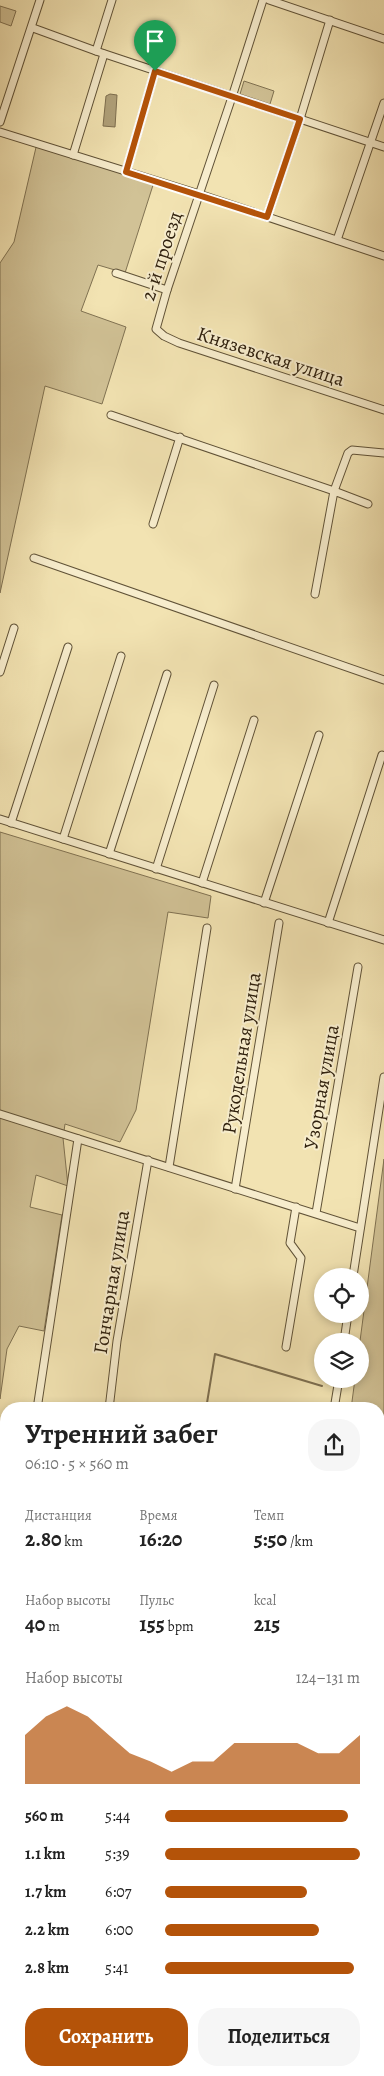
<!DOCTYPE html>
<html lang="ru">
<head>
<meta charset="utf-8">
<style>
  body { margin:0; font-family:Alegreya,serif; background:#f6f6f6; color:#222; height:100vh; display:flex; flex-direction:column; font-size:19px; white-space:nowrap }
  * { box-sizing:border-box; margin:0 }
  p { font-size:16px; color:#767676 }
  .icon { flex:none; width:28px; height:28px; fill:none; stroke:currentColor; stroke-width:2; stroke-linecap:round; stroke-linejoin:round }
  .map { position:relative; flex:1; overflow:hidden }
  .side { position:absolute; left:0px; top:1402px; width:385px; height:674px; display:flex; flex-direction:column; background:#fff; border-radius:20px 20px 0 0; box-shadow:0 2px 8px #0003 }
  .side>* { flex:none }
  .controls { position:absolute; left:314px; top:1268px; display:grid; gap:10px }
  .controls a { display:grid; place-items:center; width:55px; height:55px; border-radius:50%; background:#fff; box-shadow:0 2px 8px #0003; font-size:25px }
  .pin { position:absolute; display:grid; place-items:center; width:42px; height:42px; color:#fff; margin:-51px -21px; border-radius:50% 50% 50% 0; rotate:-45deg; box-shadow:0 0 5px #0007 }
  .pin .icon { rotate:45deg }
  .round { display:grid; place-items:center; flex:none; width:52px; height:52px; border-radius:20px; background:#f6f6f6 }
  .summary { display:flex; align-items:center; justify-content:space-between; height:85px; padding:0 25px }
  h1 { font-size:28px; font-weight:700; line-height:38px }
  .metrics { display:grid; grid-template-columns:repeat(3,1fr); gap:8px; height:85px; padding:5px 25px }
  .metrics div { display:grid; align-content:center }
  .metrics b { font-size:21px; font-weight:700 }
  .metrics small { font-size:14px; font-weight:400 }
  .metrics p { font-size:14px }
  .chart { height:140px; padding:10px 25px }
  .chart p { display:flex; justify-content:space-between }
  .chart svg { width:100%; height:90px; margin-top:5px; fill:#b45309; opacity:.7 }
  .primary-button { display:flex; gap:10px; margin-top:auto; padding:10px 25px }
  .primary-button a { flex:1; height:58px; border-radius:20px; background:#b45309; color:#fff; font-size:20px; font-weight:700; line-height:58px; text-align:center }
  .primary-button a+a { background:#f6f6f6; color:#222 }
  ul { padding:0 25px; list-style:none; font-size:16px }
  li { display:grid; grid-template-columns:80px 60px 1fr; align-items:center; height:38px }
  li i { height:12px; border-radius:6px; background:#b45309 }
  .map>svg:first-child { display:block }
  .green { fill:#d1c296; stroke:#807252 }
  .water { fill:#b0a17a; stroke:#7d6e4f }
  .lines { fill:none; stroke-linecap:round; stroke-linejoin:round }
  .stream { stroke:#7d6e4f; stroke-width:2 }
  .minor-casing { stroke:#605237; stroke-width:9 }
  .tertiary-casing { stroke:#605237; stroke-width:11 }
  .minor { stroke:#f7edcd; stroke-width:7 }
  .tertiary { stroke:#f7edcd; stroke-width:9 }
  .route-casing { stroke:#fff; stroke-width:10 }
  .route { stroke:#b45309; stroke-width:6 }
  .labels { text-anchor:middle; stroke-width:4; stroke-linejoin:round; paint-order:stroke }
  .street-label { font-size:20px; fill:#30210e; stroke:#f7edcd }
</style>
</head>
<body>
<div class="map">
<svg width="384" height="2076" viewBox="0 0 384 2076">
  <rect width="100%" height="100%" fill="#f2e3b2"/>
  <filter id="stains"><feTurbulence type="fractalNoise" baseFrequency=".004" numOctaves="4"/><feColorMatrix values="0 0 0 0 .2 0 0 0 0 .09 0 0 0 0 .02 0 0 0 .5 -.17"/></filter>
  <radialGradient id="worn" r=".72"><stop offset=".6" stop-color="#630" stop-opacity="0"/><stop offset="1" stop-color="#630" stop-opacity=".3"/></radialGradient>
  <g class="green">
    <path d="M 0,6 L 16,11 L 11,26 L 0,22 Z"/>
    <path d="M 244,81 L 274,91 L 270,104 L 240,94 Z"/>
    <path d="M 37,143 L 154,182 L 125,273 L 98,265 L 81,311 L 126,327 L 102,404 L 45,386 L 0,593 L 0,263 L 14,242 Z"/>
    <path d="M 0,832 L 211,896 L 208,918 L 168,912 L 136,1110 L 120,1142 L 65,1124 L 63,1138 L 68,1186 L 36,1175 L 30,1207 L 62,1215 L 44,1331 L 19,1326 L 7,1349 L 0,1399 Z"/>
    <path d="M 384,1159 L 384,1422 L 379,1420 L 379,1409 L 351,1409 L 355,1379 L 360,1379 L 360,1341 Z"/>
    <path d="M 0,1854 L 6,1856 L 6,2070 L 106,2070 L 104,2076 L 0,2076 Z"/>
  </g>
  <path class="water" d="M 110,94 L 117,95 L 115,127 L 103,126 L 106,96 Z"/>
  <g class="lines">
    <g class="stream">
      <path d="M 206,1409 L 215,1354 L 322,1386"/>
      <path d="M 379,1414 L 384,1416"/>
      <path d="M 0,1431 L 6,1433"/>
      <path d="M 379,1627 L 384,1628"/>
      <path d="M 379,2015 L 384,2016"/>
      <path d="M 300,2076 L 302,2070"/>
    </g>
    <defs>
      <g id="minor">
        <path d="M 263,0 L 232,97 L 167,290 L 156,329 L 164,336 L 179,343 L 384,410"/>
        <path d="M 269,0 L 384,39"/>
        <path d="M 33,28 L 96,51 L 384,147"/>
        <path d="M 96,51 L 112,0"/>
        <path d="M 0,122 L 40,0"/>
        <path d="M 0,132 L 199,194 L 384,256"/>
        <path d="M 73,155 L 104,54"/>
        <path d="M 126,172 L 155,71"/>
        <path d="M 267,217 L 300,119 L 330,20"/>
        <path d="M 337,240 L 384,103"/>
        <path d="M 116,273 L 167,290"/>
        <path d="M 111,415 L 334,491 L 348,453 L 352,450 L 384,453"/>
        <path d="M 153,524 L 180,437"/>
        <path d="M 34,558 L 384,680"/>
        <path d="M 315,594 L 334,491 L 368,504"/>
        <path d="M 0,672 L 14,628"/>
        <path d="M 0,819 L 384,940"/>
        <path d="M 11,823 L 68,647"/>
        <path d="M 63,839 L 121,656"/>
        <path d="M 109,854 L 167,674"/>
        <path d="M 156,869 L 214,685"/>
        <path d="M 202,883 L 254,720"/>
        <path d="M 264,903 L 319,735"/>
        <path d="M 328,923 L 382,755"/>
        <path d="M 0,1114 L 360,1228"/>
        <path d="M 169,1167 L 207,928"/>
        <path d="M 235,1189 L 279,923"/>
        <path d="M 316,1213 L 358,967"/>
        <path d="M 353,1276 L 384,1077"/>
        <path d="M 344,1341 L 348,1314"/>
        <path d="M 286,1347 L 301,1258 L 290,1243 L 296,1207"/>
        <path d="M 37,1409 L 78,1139"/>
        <path d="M 109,1409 L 117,1341 L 148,1160"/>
        <path d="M 334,1409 L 339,1379"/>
        <path d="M 227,2076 L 228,2070"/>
      </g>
      <g id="tertiary">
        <path d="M 0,1844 L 6,1846"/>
        <path d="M 379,1961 L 384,1963"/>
      </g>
    </defs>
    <use href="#minor" class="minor-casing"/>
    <use href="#tertiary" class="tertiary-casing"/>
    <use href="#minor" class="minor"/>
    <use href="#tertiary" class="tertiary"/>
  </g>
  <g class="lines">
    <defs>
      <path id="route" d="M 155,71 L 300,119 L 267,217 L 126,172 Z"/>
    </defs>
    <use href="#route" class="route-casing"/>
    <use href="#route" class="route"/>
  </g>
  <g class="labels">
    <g class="street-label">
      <text transform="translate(161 256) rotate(-72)" y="7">2-й проезд</text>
      <text transform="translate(271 356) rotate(18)" y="7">Князевская улица</text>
      <text transform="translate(241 1053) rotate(-81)" y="7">Рукодельная улица</text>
      <text transform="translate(321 1087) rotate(-80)" y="7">Узорная улица</text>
      <text transform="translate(111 1282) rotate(-81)" y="7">Гончарная улица</text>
    </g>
  </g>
  <rect width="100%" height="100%" filter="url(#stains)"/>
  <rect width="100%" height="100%" fill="url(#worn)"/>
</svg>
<div class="controls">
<a><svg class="icon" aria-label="locate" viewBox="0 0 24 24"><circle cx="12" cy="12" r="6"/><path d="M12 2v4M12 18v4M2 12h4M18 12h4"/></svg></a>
<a><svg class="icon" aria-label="layers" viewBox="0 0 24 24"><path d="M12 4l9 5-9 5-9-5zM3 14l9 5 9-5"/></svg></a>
</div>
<div class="pin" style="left:155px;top:71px;background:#1e9e55"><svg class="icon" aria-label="arrive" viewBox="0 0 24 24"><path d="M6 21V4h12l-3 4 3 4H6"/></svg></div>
<section class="side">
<div class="summary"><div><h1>Утренний забег</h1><p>06:10 · 5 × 560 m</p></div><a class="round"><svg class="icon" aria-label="share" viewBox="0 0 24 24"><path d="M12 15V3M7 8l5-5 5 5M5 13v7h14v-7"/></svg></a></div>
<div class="metrics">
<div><p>Дистанция</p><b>2.80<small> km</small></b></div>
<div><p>Время</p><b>16:20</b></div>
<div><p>Темп</p><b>5:50<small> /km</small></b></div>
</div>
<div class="metrics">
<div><p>Набор высоты</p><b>40<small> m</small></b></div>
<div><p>Пульс</p><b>155<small> bpm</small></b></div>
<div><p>kcal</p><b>215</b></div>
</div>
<div class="chart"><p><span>Набор высоты</span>124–131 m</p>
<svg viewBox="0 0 160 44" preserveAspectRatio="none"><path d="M0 44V20L10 11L20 6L30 11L40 20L50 29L60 33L70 38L80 33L90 33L100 24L110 24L120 24L130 24L140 29L150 29L160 20V44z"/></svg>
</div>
<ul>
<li><b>560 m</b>5:44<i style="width:94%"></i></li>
<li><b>1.1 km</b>5:39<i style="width:100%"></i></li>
<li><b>1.7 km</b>6:07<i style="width:73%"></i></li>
<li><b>2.2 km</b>6:00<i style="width:79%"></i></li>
<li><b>2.8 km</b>5:41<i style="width:97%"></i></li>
</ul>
<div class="primary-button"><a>Сохранить</a><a>Поделиться</a></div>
</section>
</div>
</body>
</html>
